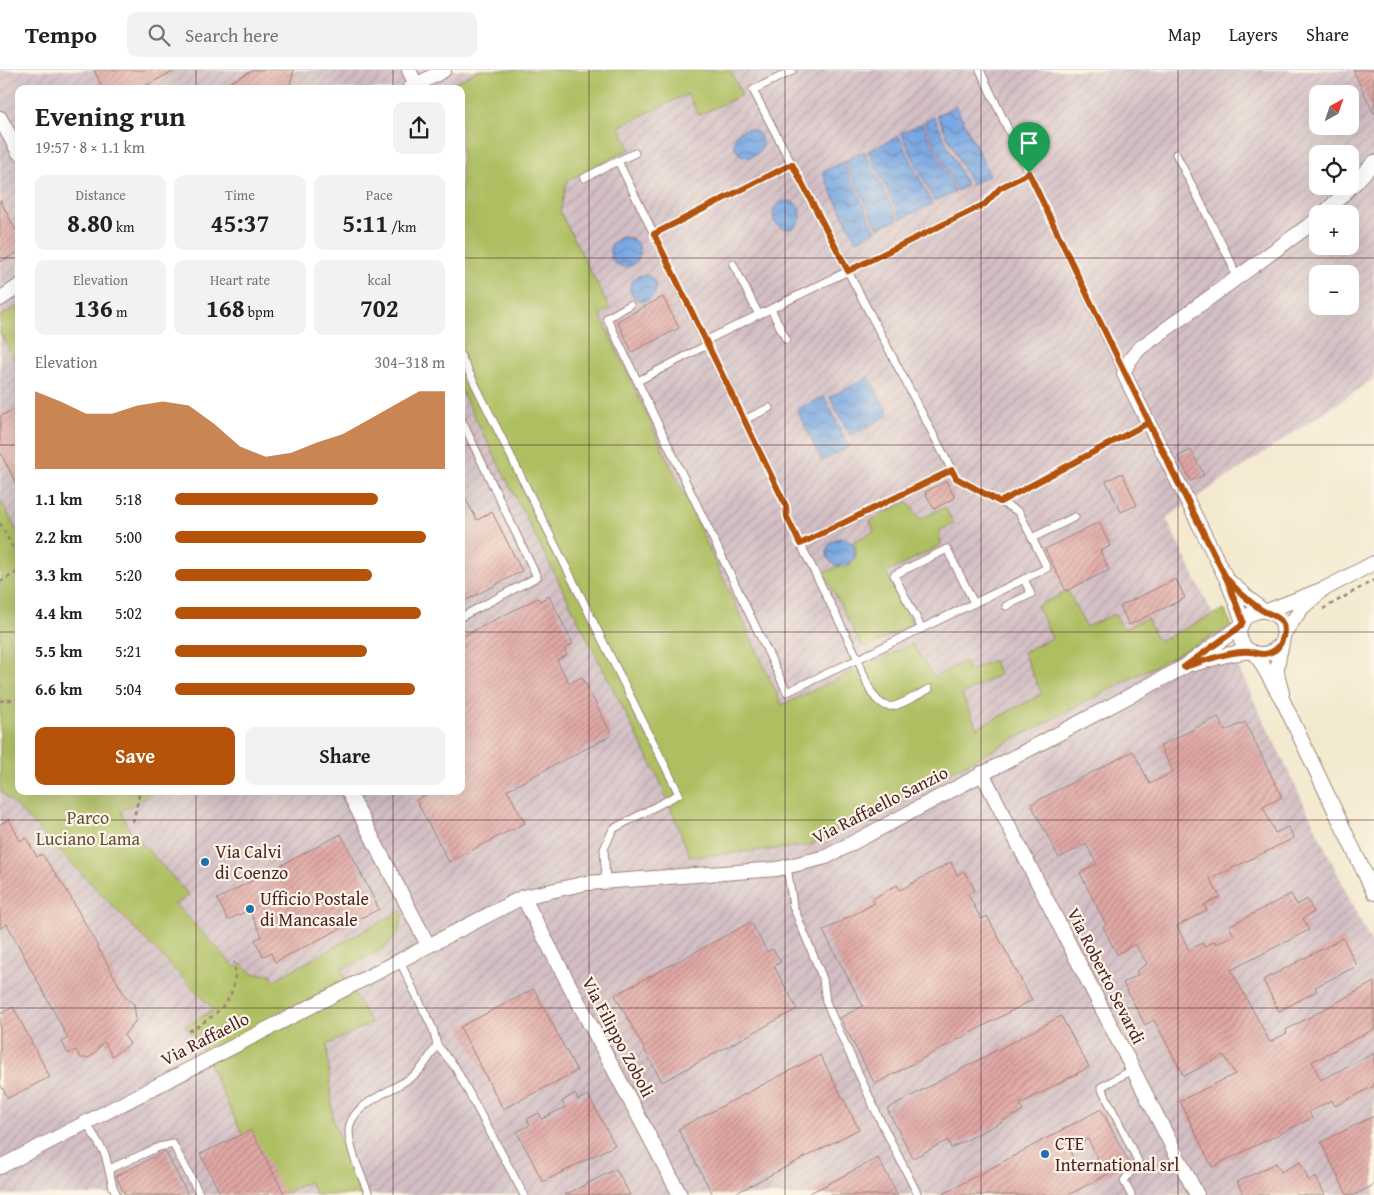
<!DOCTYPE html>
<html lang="en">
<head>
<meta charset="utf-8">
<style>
  body { margin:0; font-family:"Gentium Book Plus",serif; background:#f2f2f2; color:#202124; height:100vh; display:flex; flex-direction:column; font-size:19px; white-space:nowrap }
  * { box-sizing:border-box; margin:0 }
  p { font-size:16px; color:#757577 }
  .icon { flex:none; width:28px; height:28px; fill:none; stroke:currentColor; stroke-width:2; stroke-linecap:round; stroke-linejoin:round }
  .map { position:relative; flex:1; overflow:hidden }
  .side { position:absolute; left:15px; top:15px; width:450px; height:710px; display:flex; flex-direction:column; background:#fff; border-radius:10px; box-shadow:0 5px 20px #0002 }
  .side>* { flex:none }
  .needle { width:32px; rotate:40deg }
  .buttons { position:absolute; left:1309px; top:15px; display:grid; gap:10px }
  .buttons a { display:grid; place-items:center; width:50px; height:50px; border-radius:10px; background:#fff; box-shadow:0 5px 20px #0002; font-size:25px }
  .pin { position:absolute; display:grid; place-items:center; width:42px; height:42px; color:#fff; margin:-51px -21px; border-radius:50% 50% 50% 0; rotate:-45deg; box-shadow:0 0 5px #0007 }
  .pin .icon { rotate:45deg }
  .round { display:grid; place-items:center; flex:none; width:52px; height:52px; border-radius:10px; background:#f2f2f2 }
  .headline { display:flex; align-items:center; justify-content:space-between; height:85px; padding:0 20px }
  h1 { font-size:28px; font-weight:700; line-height:38px }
  .metrics { display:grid; grid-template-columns:repeat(3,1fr); gap:8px; height:85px; padding:5px 20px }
  .metrics div { display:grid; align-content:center; border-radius:10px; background:#f2f2f2; text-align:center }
  .metrics b { font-size:25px; font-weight:700 }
  .metrics small { font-size:14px; font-weight:400 }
  .metrics p { font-size:14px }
  .chart { height:140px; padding:10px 20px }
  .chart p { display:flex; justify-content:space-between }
  .chart svg { width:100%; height:90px; margin-top:5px; fill:#b45309; opacity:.7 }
  .button { display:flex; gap:10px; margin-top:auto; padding:10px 20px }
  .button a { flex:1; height:58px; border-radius:10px; background:#b45309; color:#fff; font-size:20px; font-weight:700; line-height:58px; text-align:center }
  .button a+a { background:#f2f2f2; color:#202124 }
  ul { padding:0 20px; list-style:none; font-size:16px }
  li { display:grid; grid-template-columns:80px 60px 1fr; align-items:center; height:38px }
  li i { height:12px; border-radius:6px; background:#b45309 }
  header { display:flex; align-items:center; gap:30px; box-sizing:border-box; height:70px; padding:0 25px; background:#fff; border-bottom:1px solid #e0e0e0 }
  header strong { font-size:24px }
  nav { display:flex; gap:28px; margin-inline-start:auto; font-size:18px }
  .search { width:350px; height:45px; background:#f2f2f2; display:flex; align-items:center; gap:12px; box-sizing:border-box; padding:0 18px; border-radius:10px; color:#757577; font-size:19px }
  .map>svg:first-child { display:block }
  .industrial { fill:url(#industrial-furrows); fill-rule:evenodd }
  .green { fill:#aebf62; stroke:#7c6f46 }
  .water { fill:url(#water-waves); stroke:#616386 }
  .building { fill:url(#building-hatch); fill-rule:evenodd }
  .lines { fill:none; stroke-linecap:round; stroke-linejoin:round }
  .lane-casing { stroke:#9e847d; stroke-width:9 }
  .street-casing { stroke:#9e847d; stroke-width:16 }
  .path { stroke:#9e847d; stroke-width:2.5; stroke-dasharray:4 4; stroke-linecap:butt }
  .lane { stroke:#fff; stroke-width:7 }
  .street { stroke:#fff; stroke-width:14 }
  .route-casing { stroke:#fff; stroke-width:10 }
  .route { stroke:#b45309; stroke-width:6 }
  .grid { fill:none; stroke:#4a1f2b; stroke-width:1; stroke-opacity:0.55 }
  .poi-dot { fill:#1f6fb2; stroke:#fcf5e5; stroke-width:2 }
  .labels { text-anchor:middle; stroke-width:4.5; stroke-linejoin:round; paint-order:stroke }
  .street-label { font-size:18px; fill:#4a1f2b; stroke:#fcf5e5 }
  .park-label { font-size:18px; fill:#684f3c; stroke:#fcf5e5 }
  .poi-label { font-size:18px; fill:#4a1f2b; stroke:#fcf5e5; text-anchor:start }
</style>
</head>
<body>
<header>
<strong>Tempo</strong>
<div class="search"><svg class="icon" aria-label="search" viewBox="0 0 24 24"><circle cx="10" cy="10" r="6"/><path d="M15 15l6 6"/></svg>Search here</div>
<nav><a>Map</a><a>Layers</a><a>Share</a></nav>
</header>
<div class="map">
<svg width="1374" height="1125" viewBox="0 0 1374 1125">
  <defs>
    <pattern id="industrial-furrows" width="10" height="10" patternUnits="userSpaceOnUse" patternTransform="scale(1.25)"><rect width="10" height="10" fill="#d2bec4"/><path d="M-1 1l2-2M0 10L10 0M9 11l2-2" fill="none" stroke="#b6a3a9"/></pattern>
    <pattern id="water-waves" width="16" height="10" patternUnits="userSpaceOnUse" patternTransform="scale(1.25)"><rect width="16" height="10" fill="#78a7e2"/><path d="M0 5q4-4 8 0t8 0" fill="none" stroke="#6487b7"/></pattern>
    <pattern id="building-hatch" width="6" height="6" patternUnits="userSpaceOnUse" patternTransform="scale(1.25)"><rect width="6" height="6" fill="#e0a7a4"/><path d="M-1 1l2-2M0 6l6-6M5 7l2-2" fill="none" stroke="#b88786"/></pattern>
  </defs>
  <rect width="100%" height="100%" fill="#fcf5e5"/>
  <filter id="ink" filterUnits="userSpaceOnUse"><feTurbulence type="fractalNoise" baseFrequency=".02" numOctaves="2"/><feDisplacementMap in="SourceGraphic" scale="10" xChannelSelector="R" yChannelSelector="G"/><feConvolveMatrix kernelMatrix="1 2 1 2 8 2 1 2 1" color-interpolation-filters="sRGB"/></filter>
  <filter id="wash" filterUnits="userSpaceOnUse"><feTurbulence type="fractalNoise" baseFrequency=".0096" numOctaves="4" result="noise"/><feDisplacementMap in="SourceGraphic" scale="20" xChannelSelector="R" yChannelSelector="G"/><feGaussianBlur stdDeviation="1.12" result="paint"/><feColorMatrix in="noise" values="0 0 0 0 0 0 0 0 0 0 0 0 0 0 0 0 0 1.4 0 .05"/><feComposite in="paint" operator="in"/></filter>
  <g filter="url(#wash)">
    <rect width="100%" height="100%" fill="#f3e9cf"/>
    <g class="industrial">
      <path d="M 0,0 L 1374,0 L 1374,309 L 1166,448 L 1374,879 L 1374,1125 L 362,1125 L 333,1050 L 327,974 L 370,953 L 340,900 L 394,870 L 403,855 L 402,841 L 274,910 L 271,904 L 253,904 L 241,894 L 235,897 L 175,833 L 189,825 L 129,759 L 121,742 L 158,721 L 461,721 L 461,19 L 19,19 L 19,236 L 0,246 ZM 1318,24 L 1350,24 L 1350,56 L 1318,56 ZM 1318,84 L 1350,84 L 1350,116 L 1318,116 ZM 1318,144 L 1350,144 L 1350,176 L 1318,176 ZM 1318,204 L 1350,204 L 1350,236 L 1318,236 Z"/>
      <path d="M 0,263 L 19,296 L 19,465 L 0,429 Z"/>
      <path d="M 0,720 L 214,941 L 185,956 L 199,973 L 271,1125 L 0,1125 Z"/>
      <path d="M 311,1112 L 316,1125 L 278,1125 Z"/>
    </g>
    <g class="green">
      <path d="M 479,0 L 730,0 L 742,25 L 699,45 L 687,24 L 620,56 L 630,79 L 567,111 L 560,142 L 610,239 L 600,244 L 782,635 L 912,574 L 934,607 L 965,591 L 969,601 L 993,590 L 1000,604 L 962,625 L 977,658 L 1042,624 L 1023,582 L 1052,568 L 1037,536 L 1068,521 L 1086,557 L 1114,544 L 1124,559 L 1147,548 L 1158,572 L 1224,539 L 1232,556 L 808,776 L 690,787 L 659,709 L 461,320 L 461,19 L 442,19 Z"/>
      <path d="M 19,236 L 19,296 L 18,296 L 0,263 L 0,246 Z"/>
      <path d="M 0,429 L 19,465 L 19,721 L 158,721 L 121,741 L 129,759 L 189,825 L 175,834 L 235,897 L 241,894 L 253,904 L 271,904 L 274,910 L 402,840 C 406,876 367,886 341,900 L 371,953 L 327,975 L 333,1050 L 362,1125 L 316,1125 L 310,1112 L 278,1125 L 271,1125 L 199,973 L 185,956 L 214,940 L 0,720 Z"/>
      <path d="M 908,431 L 920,449 L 945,437 L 954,454 L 939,461 L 941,475 L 886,503 L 913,554 L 868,577 L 861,575 L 824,503 L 836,497 L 849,495 C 857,488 858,481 853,472 L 874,461 L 870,451 Z"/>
    </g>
    <g class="water">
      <path d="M 956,36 L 990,105 L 971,115 L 937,45 Z"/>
      <path d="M 934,47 L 967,116 L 957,121 L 924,52 Z"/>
      <path d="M 922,53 L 955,122 L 934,131 L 901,63 Z"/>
      <circle cx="748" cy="73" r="14"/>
      <path d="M 899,66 L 932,134 L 901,149 L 868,81 Z"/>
      <path d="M 864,81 L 898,149 L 878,158 L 845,91 Z"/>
      <path d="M 843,92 L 876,161 L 856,171 L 822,102 Z"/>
      <circle cx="787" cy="145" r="14"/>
      <circle cx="625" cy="182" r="15"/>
      <circle cx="643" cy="218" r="13"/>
      <path d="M 869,307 L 889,345 L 850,366 L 830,327 Z"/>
      <path d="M 824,326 L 849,377 L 822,391 L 797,340 Z"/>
      <circle cx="841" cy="482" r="14"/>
    </g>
    <g id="blocks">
      <g class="building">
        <path d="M 94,0 L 176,0 L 139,19 L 103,19 Z"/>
        <path d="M 253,0 L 294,0 L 289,19 L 218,19 Z"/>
        <path d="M 1353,0 L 1374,0 L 1374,44 Z"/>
        <path d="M 0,130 L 19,166 L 19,182 L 0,192 Z"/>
        <path d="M 663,227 L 679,258 L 632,282 L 617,251 Z"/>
        <path d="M 19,337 L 19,419 L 0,382 L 0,346 Z"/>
        <path d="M 1191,380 L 1204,405 L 1191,411 L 1178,386 Z"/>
        <path d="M 1122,403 L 1137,435 L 1121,442 L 1106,411 Z"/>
        <path d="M 946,411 L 955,428 L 934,439 L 925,422 Z"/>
        <path d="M 461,420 L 477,450 L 492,442 L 522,501 L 461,533 Z"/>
        <path d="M 1099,452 L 1110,476 L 1100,481 L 1109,500 L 1066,521 L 1045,479 Z"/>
        <path d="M 1176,509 L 1185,528 L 1129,555 L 1120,536 Z"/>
        <path d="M 549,526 L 573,574 L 564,579 L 567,585 L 557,590 L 569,613 L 582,607 L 612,665 L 507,720 L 525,753 L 449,792 L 416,730 L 433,721 L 461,721 L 461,567 L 538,528 L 540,531 Z"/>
        <path d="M 1218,647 L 1225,661 L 1245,652 L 1282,727 L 1263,737 L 1275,763 L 1288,757 L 1294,768 L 1210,809 L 1220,827 L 1204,835 L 1207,840 L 1177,856 L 1189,880 L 1202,873 L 1204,877 L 1215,871 L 1216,874 L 1234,865 L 1229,856 L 1291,824 L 1297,835 L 1307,829 L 1314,842 L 1303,848 L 1309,860 L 1231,900 L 1270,972 L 1287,963 L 1286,960 L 1374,912 L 1374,959 L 1312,992 L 1321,1010 L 1374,983 L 1374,1016 L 1335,1036 L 1332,1030 L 1309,1042 L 1312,1048 L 1212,1097 L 1180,1031 L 1235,1004 L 1224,985 L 1184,1006 L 1154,950 L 1145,955 L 1123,913 L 1138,905 L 1136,901 L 1147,894 L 1135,874 L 1117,884 L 1103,857 L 1106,855 L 1080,803 L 1097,794 L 1086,774 L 1059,788 L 1031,734 L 1133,681 L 1150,714 L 1173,702 L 1160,676 Z"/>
        <path d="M 9,749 L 20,771 L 26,768 L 37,787 L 42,784 L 66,819 L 126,928 L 134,934 L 136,950 L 124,965 L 130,974 L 112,986 L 104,971 L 92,986 L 87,988 L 81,988 L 76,980 L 68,984 L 62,972 L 68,968 L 7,854 L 0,858 L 0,754 Z"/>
        <path d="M 341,764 L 379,839 L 275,892 L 271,883 L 263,886 L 255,870 L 262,866 L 249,840 L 228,850 L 217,829 Z"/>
        <path d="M 951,792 L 957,805 L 964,801 L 975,820 L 968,824 L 981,849 L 987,846 L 1032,930 L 875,1014 L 840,948 L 863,936 L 823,861 L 875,833 L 872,829 L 897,815 L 900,820 Z"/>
        <path d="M 751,852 L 767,882 L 773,879 L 781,892 L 774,896 L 797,939 L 662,1012 L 615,925 Z"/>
        <path d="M 1343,868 L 1357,896 L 1315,917 L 1317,921 L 1279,941 L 1263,910 Z"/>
        <path d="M 534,919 L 577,1001 L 503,1039 L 460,957 Z"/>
        <path d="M 13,937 L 50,1007 L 8,1028 L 0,1014 L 0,944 Z"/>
        <path d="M 1061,946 L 1089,997 L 1020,1034 L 1023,1041 L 951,1078 L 948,1070 L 913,1088 L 887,1039 Z"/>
        <path d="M 820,985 L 859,1059 L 732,1125 L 713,1125 L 678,1059 Z"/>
        <path d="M 575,1024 L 578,1030 L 588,1025 L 615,1075 L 543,1112 L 517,1062 L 530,1055 L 527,1049 L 539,1043 L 542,1049 L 565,1037 L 562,1031 Z"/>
        <path d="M 1101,1039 L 1129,1093 L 1068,1125 L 941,1125 ZM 1088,1069 L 1098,1089 L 1079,1099 L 1069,1079 Z"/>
        <path d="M 1374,1046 L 1374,1115 L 1354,1125 L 1347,1125 L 1321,1072 Z"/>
        <path d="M 251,1060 L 285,1125 L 221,1125 L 200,1084 Z"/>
        <path d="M 165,1081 L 188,1125 L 125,1125 L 116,1106 Z"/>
        <path d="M 878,1088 L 898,1125 L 806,1125 Z"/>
        <path d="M 1300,1092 L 1309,1111 L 1316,1107 L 1325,1125 L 1244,1125 L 1237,1112 L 1276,1093 L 1281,1102 Z"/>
        <path d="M 616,1099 L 630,1125 L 565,1125 Z"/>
      </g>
    </g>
  </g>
  <g filter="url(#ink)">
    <use href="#blocks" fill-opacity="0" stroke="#9e847d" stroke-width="1"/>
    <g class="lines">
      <defs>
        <g id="lane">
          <path d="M 980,0 L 1123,302"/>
          <path d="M 792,1 L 753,20 L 956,408 L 1019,442 L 1047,498 L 858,589 L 787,447 L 786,435 L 705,271 L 985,134 L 1000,118 L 1029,103"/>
          <path d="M 1176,84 L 1231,192 L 1236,209"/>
          <path d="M 618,91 L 635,83"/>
          <path d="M 584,108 L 618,91 L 654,164"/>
          <path d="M 733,194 L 759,245"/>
          <path d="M 630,235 L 607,248 L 787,622 L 858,589 C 864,604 872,640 894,636 C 905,633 919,624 929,619"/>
          <path d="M 771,239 L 786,269"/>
          <path d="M 705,271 L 654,164 L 792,94"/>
          <path d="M 461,286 L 679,724 L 613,759 L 604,779 L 606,811"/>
          <path d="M 638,311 L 707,275"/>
          <path d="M 461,349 L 537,507 L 461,547"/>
          <path d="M 744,350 L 769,338"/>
          <path d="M 1000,432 L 1149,353"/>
          <path d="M 1032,468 L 1075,447"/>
          <path d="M 801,475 L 952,400"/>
          <path d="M 1006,536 L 1031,524 L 1024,509"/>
          <path d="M 922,559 L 894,505 L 947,479 L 974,533"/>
          <path d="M 787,797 L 793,836 L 823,909 L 826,932 L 878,1046 L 918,1125"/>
          <path d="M 399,890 L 433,959 L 437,975 L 455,997 L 524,1125"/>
          <path d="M 86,1052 L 105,1084 L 113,1117 L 117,1125"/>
          <path d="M 109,1099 L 159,1077 L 173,1074 L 200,1125"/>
          <path d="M 369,1125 C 362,1106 350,1083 349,1062 C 348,1033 398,1020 417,1003 C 425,995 431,985 437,975"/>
          <path d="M 1131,1125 L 1124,1111 L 1138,1091 L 1101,1017 L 1132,1000"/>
        </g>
        <g id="street">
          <path d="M 409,0 L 416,15"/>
          <path d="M 409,19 L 444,0"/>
          <path d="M 0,48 L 19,83"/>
          <path d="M 1323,144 L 1356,112 L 1374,92"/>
          <path d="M 0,229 L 19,216"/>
          <path d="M 1230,512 L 1262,540"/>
          <path d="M 1267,541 L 1326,518 L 1374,493"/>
          <path d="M 1243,551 L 1227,510 L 1124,304 C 1126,293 1132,287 1140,278 L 1318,149"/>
          <path d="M 1284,563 L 1302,538 L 1319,523"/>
          <path d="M 1279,576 C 1268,587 1249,588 1241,571 C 1231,546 1267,529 1281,551 C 1288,564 1277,585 1277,600 C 1277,607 1280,616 1282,623"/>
          <path d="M 1256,584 L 1284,633 L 1374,823"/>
          <path d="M 1194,594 L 1226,585 L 1250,581"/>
          <path d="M 982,703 L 1197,1125"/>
          <path d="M 348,721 L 428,875"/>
          <path d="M 523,827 L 680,1125"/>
          <path d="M 0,1097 L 523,827 L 587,813 L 777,799 L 826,787 L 1184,597 L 1241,556"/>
        </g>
      </defs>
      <use href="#lane" class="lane-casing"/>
      <use href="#street" class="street-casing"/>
      <g class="path">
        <path d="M 0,453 L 19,489"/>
        <path d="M 0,512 L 19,501"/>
        <path d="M 1323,539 L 1374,510"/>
        <path d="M 0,631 L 19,629"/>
        <path d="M 133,752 L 139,726 L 137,721"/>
        <path d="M 189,961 C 218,945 240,928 234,892"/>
      </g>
      <use href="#lane" class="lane"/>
      <use href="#street" class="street"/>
    </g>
  </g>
  <g class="lines" filter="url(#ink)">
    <defs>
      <path id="route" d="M 1029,103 L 1000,118 L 985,134 L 848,201 L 792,94 L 654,164 L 786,436 L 787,447 L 800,474 L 952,400 L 956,408 L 1000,432 L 1148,353 L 1227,510 L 1243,551 L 1241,556 L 1184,597 C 1202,592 1232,580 1250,582 C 1257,582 1261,586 1269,583 C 1276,581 1281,575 1283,567 C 1288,545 1270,546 1260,539 C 1249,531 1228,513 1223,502 C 1157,369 1092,237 1029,103"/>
    </defs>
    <use href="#route" class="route-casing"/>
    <use href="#route" class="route"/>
  </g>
  <path class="grid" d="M 196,0 L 196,19M 393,0 L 393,19M 589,0 L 589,1125M 785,0 L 785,1125M 981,0 L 981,1125M 1178,0 L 1178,1125M 0,188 L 19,188M 461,188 L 1374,188M 0,375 L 19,375M 461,375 L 1374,375M 0,562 L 19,562M 461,562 L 1374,562M 196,721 L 196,1125M 393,721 L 393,1125M 0,750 L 1374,750M 0,938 L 1374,938"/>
  <g class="poi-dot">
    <circle cx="205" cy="792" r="5"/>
    <circle cx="250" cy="839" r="5"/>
    <circle cx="1045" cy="1084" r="5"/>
  </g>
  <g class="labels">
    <g class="street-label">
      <text transform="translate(880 735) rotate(-27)" y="6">Via Raffaello Sanzio</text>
      <text transform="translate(1106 906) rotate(63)" y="6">Via Roberto Sevardi</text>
      <text transform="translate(618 967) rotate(62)" y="6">Via Filippo Zoboli</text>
      <text transform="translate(205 969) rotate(-27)" y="6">Via Raffaello</text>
    </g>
    <g class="park-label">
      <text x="88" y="754">Parco<tspan x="88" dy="21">Luciano Lama</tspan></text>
    </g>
    <g class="poi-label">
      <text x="215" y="788">Via Calvi<tspan x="215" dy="21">di Coenzo</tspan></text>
      <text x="260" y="835">Ufficio Postale<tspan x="260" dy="21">di Mancasale</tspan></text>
      <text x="1055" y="1080">CTE<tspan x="1055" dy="21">International srl</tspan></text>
    </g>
  </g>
</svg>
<div class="buttons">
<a><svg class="needle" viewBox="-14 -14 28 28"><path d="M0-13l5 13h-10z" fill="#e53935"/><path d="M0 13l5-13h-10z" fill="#757577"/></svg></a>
<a><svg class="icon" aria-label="locate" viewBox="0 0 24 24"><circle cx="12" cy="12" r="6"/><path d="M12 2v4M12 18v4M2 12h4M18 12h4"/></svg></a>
<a>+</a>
<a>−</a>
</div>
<div class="pin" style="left:1029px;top:103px;background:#1e9e55"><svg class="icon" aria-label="arrive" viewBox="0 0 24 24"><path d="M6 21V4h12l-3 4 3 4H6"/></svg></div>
<section class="side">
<div class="headline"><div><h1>Evening run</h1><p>19:57 · 8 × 1.1 km</p></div><a class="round"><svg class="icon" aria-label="share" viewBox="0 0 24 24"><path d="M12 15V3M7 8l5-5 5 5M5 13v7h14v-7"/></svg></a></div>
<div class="metrics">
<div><p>Distance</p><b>8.80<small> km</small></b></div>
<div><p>Time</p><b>45:37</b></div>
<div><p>Pace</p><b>5:11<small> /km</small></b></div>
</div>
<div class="metrics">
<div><p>Elevation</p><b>136<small> m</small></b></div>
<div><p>Heart rate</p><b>168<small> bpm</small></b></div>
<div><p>kcal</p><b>702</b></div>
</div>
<div class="chart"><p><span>Elevation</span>304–318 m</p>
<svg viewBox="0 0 160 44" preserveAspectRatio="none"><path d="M0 44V6L10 11L20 17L30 17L40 13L50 11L60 13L70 22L80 33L90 38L100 36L110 31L120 27L130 20L140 13L150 6L160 6V44z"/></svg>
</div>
<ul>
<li><b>1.1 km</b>5:18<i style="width:75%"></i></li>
<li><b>2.2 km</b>5:00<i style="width:93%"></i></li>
<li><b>3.3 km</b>5:20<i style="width:73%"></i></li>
<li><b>4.4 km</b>5:02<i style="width:91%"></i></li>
<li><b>5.5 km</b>5:21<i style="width:71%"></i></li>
<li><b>6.6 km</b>5:04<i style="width:89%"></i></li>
</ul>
<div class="button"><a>Save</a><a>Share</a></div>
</section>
</div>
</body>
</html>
